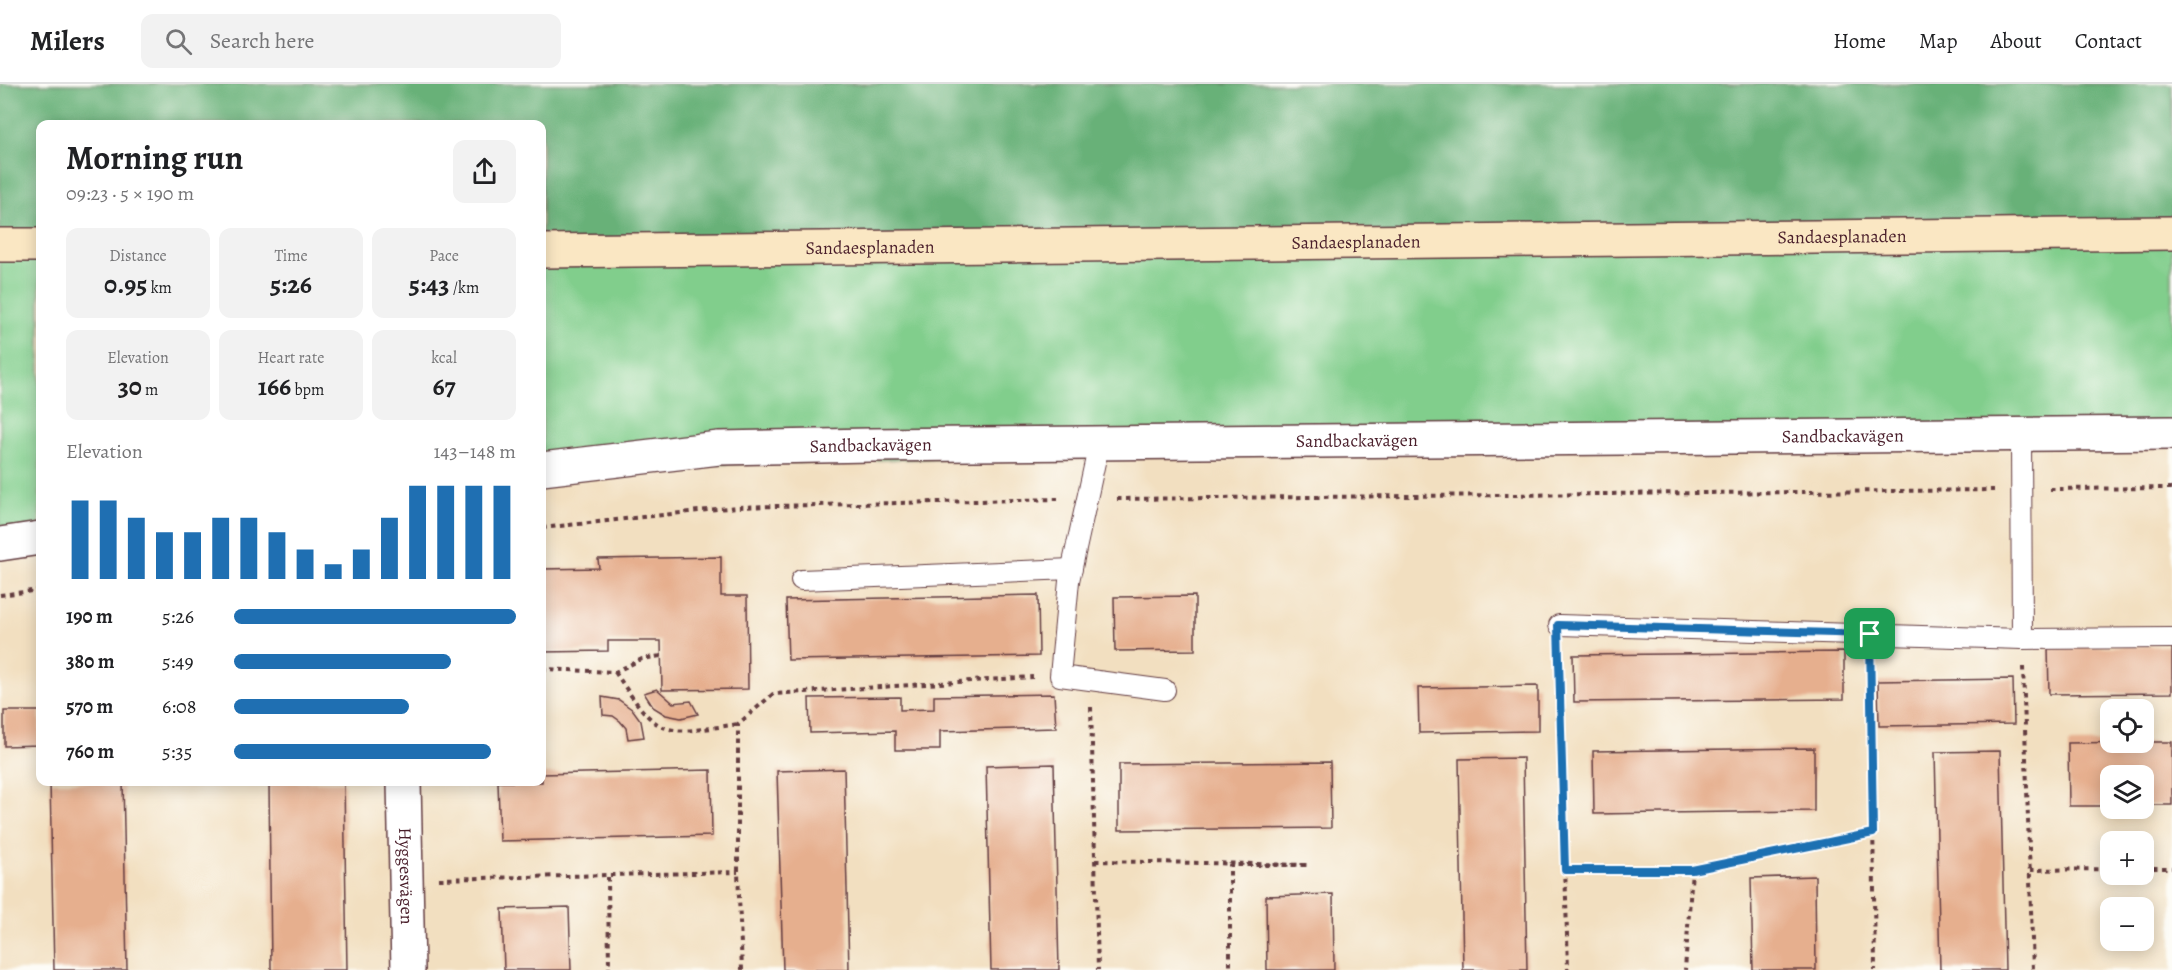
<!DOCTYPE html>
<html lang="en">
<head>
<meta charset="utf-8">
<style>
  body { margin:0; font-family:Alegreya,serif; background:#f2f2f2; color:#202124; height:100vh; display:flex; flex-direction:column; font-size:22px; white-space:nowrap }
  * { box-sizing:border-box; margin:0 }
  p { font-size:20px; color:#757577 }
  .icon { flex:none; width:33px; height:33px; fill:none; stroke:currentColor; stroke-width:2; stroke-linecap:round; stroke-linejoin:round }
  .map { position:relative; flex:1; overflow:hidden }
  .side { position:absolute; left:36px; top:36px; width:510px; height:666px; display:flex; flex-direction:column; background:#fff; border-radius:12px; box-shadow:0 3px 15px #0003 }
  .side>* { flex:none }
  .buttons { position:absolute; left:2100px; top:615px; display:grid; gap:12px }
  .buttons a { display:grid; place-items:center; width:54px; height:54px; border-radius:12px; background:#fff; box-shadow:0 3px 15px #0003; font-size:30px }
  .pin { position:absolute; display:grid; place-items:center; width:51px; height:51px; color:#fff; margin:-26px; border-radius:12px; box-shadow:0 3px 9px #0006 }
  .round { display:grid; place-items:center; flex:none; width:63px; height:63px; border-radius:12px; background:#f2f2f2 }
  .headline { display:flex; align-items:center; justify-content:space-between; height:102px; padding:0 30px }
  h1 { font-size:33px; font-weight:700; line-height:45px }
  .metrics { display:grid; grid-template-columns:repeat(3,1fr); gap:9px; height:102px; padding:6px 30px }
  .metrics div { display:grid; align-content:center; border-radius:12px; background:#f2f2f2; text-align:center }
  .metrics b { font-size:26px; font-weight:700 }
  .metrics small { font-size:16px; font-weight:400 }
  .metrics p { font-size:16px }
  .chart { height:168px; padding:12px 30px }
  .chart p { display:flex; justify-content:space-between }
  .chart svg { width:100%; height:108px; margin-top:6px; stroke:#1f6fb2; stroke-width:6 }
  ul { padding:0 30px; list-style:none; font-size:20px }
  li { display:grid; grid-template-columns:96px 72px 1fr; align-items:center; height:45px }
  li i { height:15px; border-radius:8px; background:#1f6fb2 }
  header { display:flex; align-items:center; gap:36px; box-sizing:border-box; height:84px; padding:0 30px; background:#fff; border-bottom:2px solid #e0e0e0 }
  header strong { font-size:28px }
  nav { display:flex; gap:33px; margin-inline-start:auto; font-size:21px }
  .search { width:420px; height:54px; background:#f2f2f2; display:flex; align-items:center; gap:15px; box-sizing:border-box; padding:0 21px; border-radius:12px; color:#757577; font-size:22px }
  .map>svg:first-child { display:block }
  .green { fill:#81ce8c; stroke:#66765c; stroke-width:1.5 }
  .forest { fill:#68b178; stroke:#596852; stroke-width:1.5 }
  .building { fill:#e6af8e }
  .lines { fill:none; stroke-linecap:round; stroke-linejoin:round }
  .lane-casing { stroke:#633c41; stroke-width:22 }
  .street-casing { stroke:#633c41; stroke-width:36 }
  .secondary-casing { stroke:#633c41; stroke-width:36 }
  .path { stroke:#633c41; stroke-width:4; stroke-dasharray:4.5 4.5; stroke-linecap:butt }
  .lane { stroke:#fff; stroke-width:20 }
  .street { stroke:#fff; stroke-width:33 }
  .secondary { stroke:#fae7c3; stroke-width:33 }
  .route-casing { stroke:#fff; stroke-width:12 }
  .route { stroke:#1f6fb2; stroke-width:8 }
  .labels { text-anchor:middle; stroke-width:5; stroke-linejoin:round; paint-order:stroke }
  .street-label { font-size:18px; fill:#4a1f2b; stroke:#fdfcf7 }
</style>
</head>
<body>
<header>
<strong>Milers</strong>
<div class="search"><svg class="icon" aria-label="search" viewBox="0 0 24 24"><circle cx="10" cy="10" r="6"/><path d="M15 15l6 6"/></svg>Search here</div>
<nav><a>Home</a><a>Map</a><a>About</a><a>Contact</a></nav>
</header>
<div class="map">
<svg width="2172" height="886" viewBox="0 0 2172 886">
  <rect width="100%" height="100%" fill="#fdfcf7"/>
  <filter id="ink" filterUnits="userSpaceOnUse"><feTurbulence type="fractalNoise" baseFrequency=".0167" numOctaves="2"/><feDisplacementMap in="SourceGraphic" scale="12" xChannelSelector="R" yChannelSelector="G"/><feConvolveMatrix kernelMatrix="1 2 1 2 8 2 1 2 1" color-interpolation-filters="sRGB"/></filter>
  <filter id="wash" filterUnits="userSpaceOnUse"><feTurbulence type="fractalNoise" baseFrequency=".008" numOctaves="4" result="noise"/><feDisplacementMap in="SourceGraphic" scale="24" xChannelSelector="R" yChannelSelector="G"/><feGaussianBlur stdDeviation="1.35" result="paint"/><feColorMatrix in="noise" values="0 0 0 0 0 0 0 0 0 0 0 0 0 0 0 0 0 1.4 0 .05"/><feComposite in="paint" operator="in"/></filter>
  <g filter="url(#wash)">
    <rect width="100%" height="100%" fill="#f2dfc0"/>
    <g class="green">
      <path d="M 2172,149 L 2172,349 L 1737,352 L 542,385 L 542,167 Z"/>
      <path d="M 0,161 L 40,161 L 40,454 L 0,459 Z"/>
    </g>
    <path class="forest" d="M 0,0 L 2172,0 L 2172,149 L 542,167 L 542,40 L 40,40 L 40,161 L 0,161 Z"/>
    <g id="blocks">
      <g class="building">
        <path d="M 721,473 L 721,512 L 747,512 L 748,605 L 662,606 L 661,557 L 608,557 L 608,567 L 542,568 L 542,485 L 599,484 L 598,475 Z"/>
        <path d="M 1038,511 L 1039,572 L 788,576 L 786,516 Z"/>
        <path d="M 1195,512 L 1195,566 L 1115,567 L 1114,513 Z"/>
        <path d="M 2172,562 L 2172,609 L 2049,610 L 2048,563 Z"/>
        <path d="M 1844,568 L 1844,615 L 1574,618 L 1573,571 Z"/>
        <path d="M 2013,595 L 2014,640 L 1879,642 L 1878,597 Z"/>
        <path d="M 1538,602 L 1538,647 L 1419,649 L 1418,604 Z"/>
        <path d="M 657,605 L 673,619 L 691,617 L 698,630 L 681,634 L 666,631 L 653,623 L 644,609 Z"/>
        <path d="M 1054,610 L 1056,644 L 940,647 L 940,666 L 895,666 L 895,647 L 810,649 L 809,614 L 900,613 L 900,626 L 934,625 L 934,612 Z"/>
        <path d="M 602,613 L 619,616 L 633,626 L 641,637 L 644,653 L 628,655 L 626,644 L 620,637 L 613,632 L 603,631 Z"/>
        <path d="M 4,627 L 40,627 L 40,661 L 4,662 Z"/>
        <path d="M 2144,658 L 2172,658 L 2172,721 L 2144,721 L 2144,692 L 2110,692 L 2110,722 L 2069,722 L 2068,659 Z"/>
        <path d="M 1814,664 L 1814,727 L 1594,730 L 1593,667 Z"/>
        <path d="M 2000,667 L 2005,886 L 1940,886 L 1935,668 Z"/>
        <path d="M 1523,674 L 1527,886 L 1463,886 L 1459,675 Z"/>
        <path d="M 1330,678 L 1331,744 L 1119,746 L 1119,680 Z"/>
        <path d="M 1054,680 L 1059,886 L 991,886 L 986,682 Z"/>
        <path d="M 844,685 L 849,886 L 783,886 L 777,687 Z"/>
        <path d="M 711,686 L 712,752 L 500,757 L 498,698 L 542,698 L 542,690 Z"/>
        <path d="M 50,698 L 123,698 L 127,886 L 54,886 Z"/>
        <path d="M 269,698 L 344,698 L 347,886 L 271,886 Z"/>
        <path d="M 1815,792 L 1816,886 L 1753,886 L 1751,794 Z"/>
        <path d="M 1333,810 L 1334,886 L 1267,886 L 1266,812 Z"/>
        <path d="M 569,823 L 571,886 L 504,886 L 502,825 Z"/>
      </g>
    </g>
  </g>
  <g filter="url(#ink)">
    <use href="#blocks" fill-opacity="0" stroke="#633c41" stroke-width="1.5"/>
    <g class="lines">
      <defs>
        <g id="lane">
          <path d="M 1099,360 L 1069,497 L 1060,592 L 1165,606"/>
          <path d="M 801,496 L 1072,485"/>
          <path d="M 1559,541 L 2022,555 L 2021,352"/>
          <path d="M 2022,555 L 2172,554"/>
        </g>
        <g id="street">
          <path id="s1" d="M 542,385 L 719,364 L 871,361 L 2172,349"/>
          <path d="M 0,460 L 40,454"/>
          <path id="s2" d="M 404,698 L 408,886"/>
        </g>
        <g id="secondary">
          <path d="M 0,161 L 40,161"/>
          <path id="s3" d="M 542,167 L 2172,149"/>
        </g>
      </defs>
      <use href="#lane" class="lane-casing"/>
      <use href="#street" class="street-casing"/>
      <use href="#secondary" class="secondary-casing"/>
      <g class="path">
        <path d="M 2050,405 L 2172,404"/>
        <path d="M 1117,415 L 1994,406"/>
        <path d="M 542,444 L 736,423 L 1058,415"/>
        <path d="M 0,511 L 40,506"/>
        <path d="M 1559,569 L 1568,886"/>
        <path d="M 1871,578 L 1875,886"/>
        <path d="M 2023,583 L 2033,886"/>
        <path d="M 542,585 L 615,588 L 642,575 L 661,572"/>
        <path d="M 615,588 C 659,654 660,652 738,640"/>
        <path d="M 1091,623 L 1098,886"/>
        <path d="M 1095,777 L 1308,781 L 1230,781 L 1230,886"/>
        <path d="M 2144,784 L 2172,784"/>
        <path d="M 1565,786 L 1692,786 L 1685,886"/>
        <path d="M 1692,786 L 1873,749"/>
        <path d="M 2030,786 L 2110,785"/>
        <path d="M 608,793 L 609,886"/>
        <path d="M 439,795 L 738,788"/>
        <path d="M 742,886 L 738,788 L 738,640 L 773,610 L 1033,593"/>
      </g>
      <use href="#lane" class="lane"/>
      <use href="#street" class="street"/>
      <use href="#secondary" class="secondary"/>
    </g>
  </g>
  <g class="lines" filter="url(#ink)">
    <defs>
      <path id="route" d="M 1558,541 L 1870,550 L 1873,749 L 1692,786 L 1565,786 Z"/>
    </defs>
    <use href="#route" class="route-casing"/>
    <use href="#route" class="route"/>
  </g>
  <g class="labels">
    <g class="street-label">
      <text dy="6" stroke="none"><textPath href="#s3" startOffset="1300">Sandaesplanaden</textPath></text>
      <text dy="6" stroke="none"><textPath href="#s3" startOffset="814">Sandaesplanaden</textPath></text>
      <text dy="6" stroke="none"><textPath href="#s3" startOffset="328">Sandaesplanaden</textPath></text>
      <text dy="6" stroke="none"><textPath href="#s1" startOffset="1302">Sandbackavägen</textPath></text>
      <text dy="6" stroke="none"><textPath href="#s1" startOffset="816">Sandbackavägen</textPath></text>
      <text dy="6" stroke="none"><textPath href="#s1" startOffset="330">Sandbackavägen</textPath></text>
      <text dy="6" stroke="none"><textPath href="#s2" startOffset="94">Hyggesvägen</textPath></text>
    </g>
  </g>
</svg>
<div class="buttons">
<a><svg class="icon" aria-label="locate" viewBox="0 0 24 24"><circle cx="12" cy="12" r="6"/><path d="M12 2v4M12 18v4M2 12h4M18 12h4"/></svg></a>
<a><svg class="icon" aria-label="layers" viewBox="0 0 24 24"><path d="M12 4l9 5-9 5-9-5zM3 14l9 5 9-5"/></svg></a>
<a>+</a>
<a>−</a>
</div>
<div class="pin" style="left:1870px;top:550px;background:#1e9e55"><svg class="icon" aria-label="arrive" viewBox="0 0 24 24"><path d="M6 21V4h12l-3 4 3 4H6"/></svg></div>
<section class="side">
<div class="headline"><div><h1>Morning run</h1><p>09:23 · 5 × 190 m</p></div><a class="round"><svg class="icon" aria-label="share" viewBox="0 0 24 24"><path d="M12 15V3M7 8l5-5 5 5M5 13v7h14v-7"/></svg></a></div>
<div class="metrics">
<div><p>Distance</p><b>0.95<small> km</small></b></div>
<div><p>Time</p><b>5:26</b></div>
<div><p>Pace</p><b>5:43<small> /km</small></b></div>
</div>
<div class="metrics">
<div><p>Elevation</p><b>30<small> m</small></b></div>
<div><p>Heart rate</p><b>166<small> bpm</small></b></div>
<div><p>kcal</p><b>67</b></div>
</div>
<div class="chart"><p><span>Elevation</span>143–148 m</p>
<svg viewBox="0 0 160 44" preserveAspectRatio="none"><path d="M5 44V12M15 44V12M25 44V19M35 44V25M45 44V25M55 44V19M65 44V19M75 44V25M85 44V32M95 44V38M105 44V32M115 44V19M125 44V6M135 44V6M145 44V6M155 44V6"/></svg>
</div>
<ul>
<li><b>190 m</b>5:26<i style="width:100%"></i></li>
<li><b>380 m</b>5:49<i style="width:77%"></i></li>
<li><b>570 m</b>6:08<i style="width:62%"></i></li>
<li><b>760 m</b>5:35<i style="width:91%"></i></li>
</ul>
</section>
</div>
</body>
</html>
